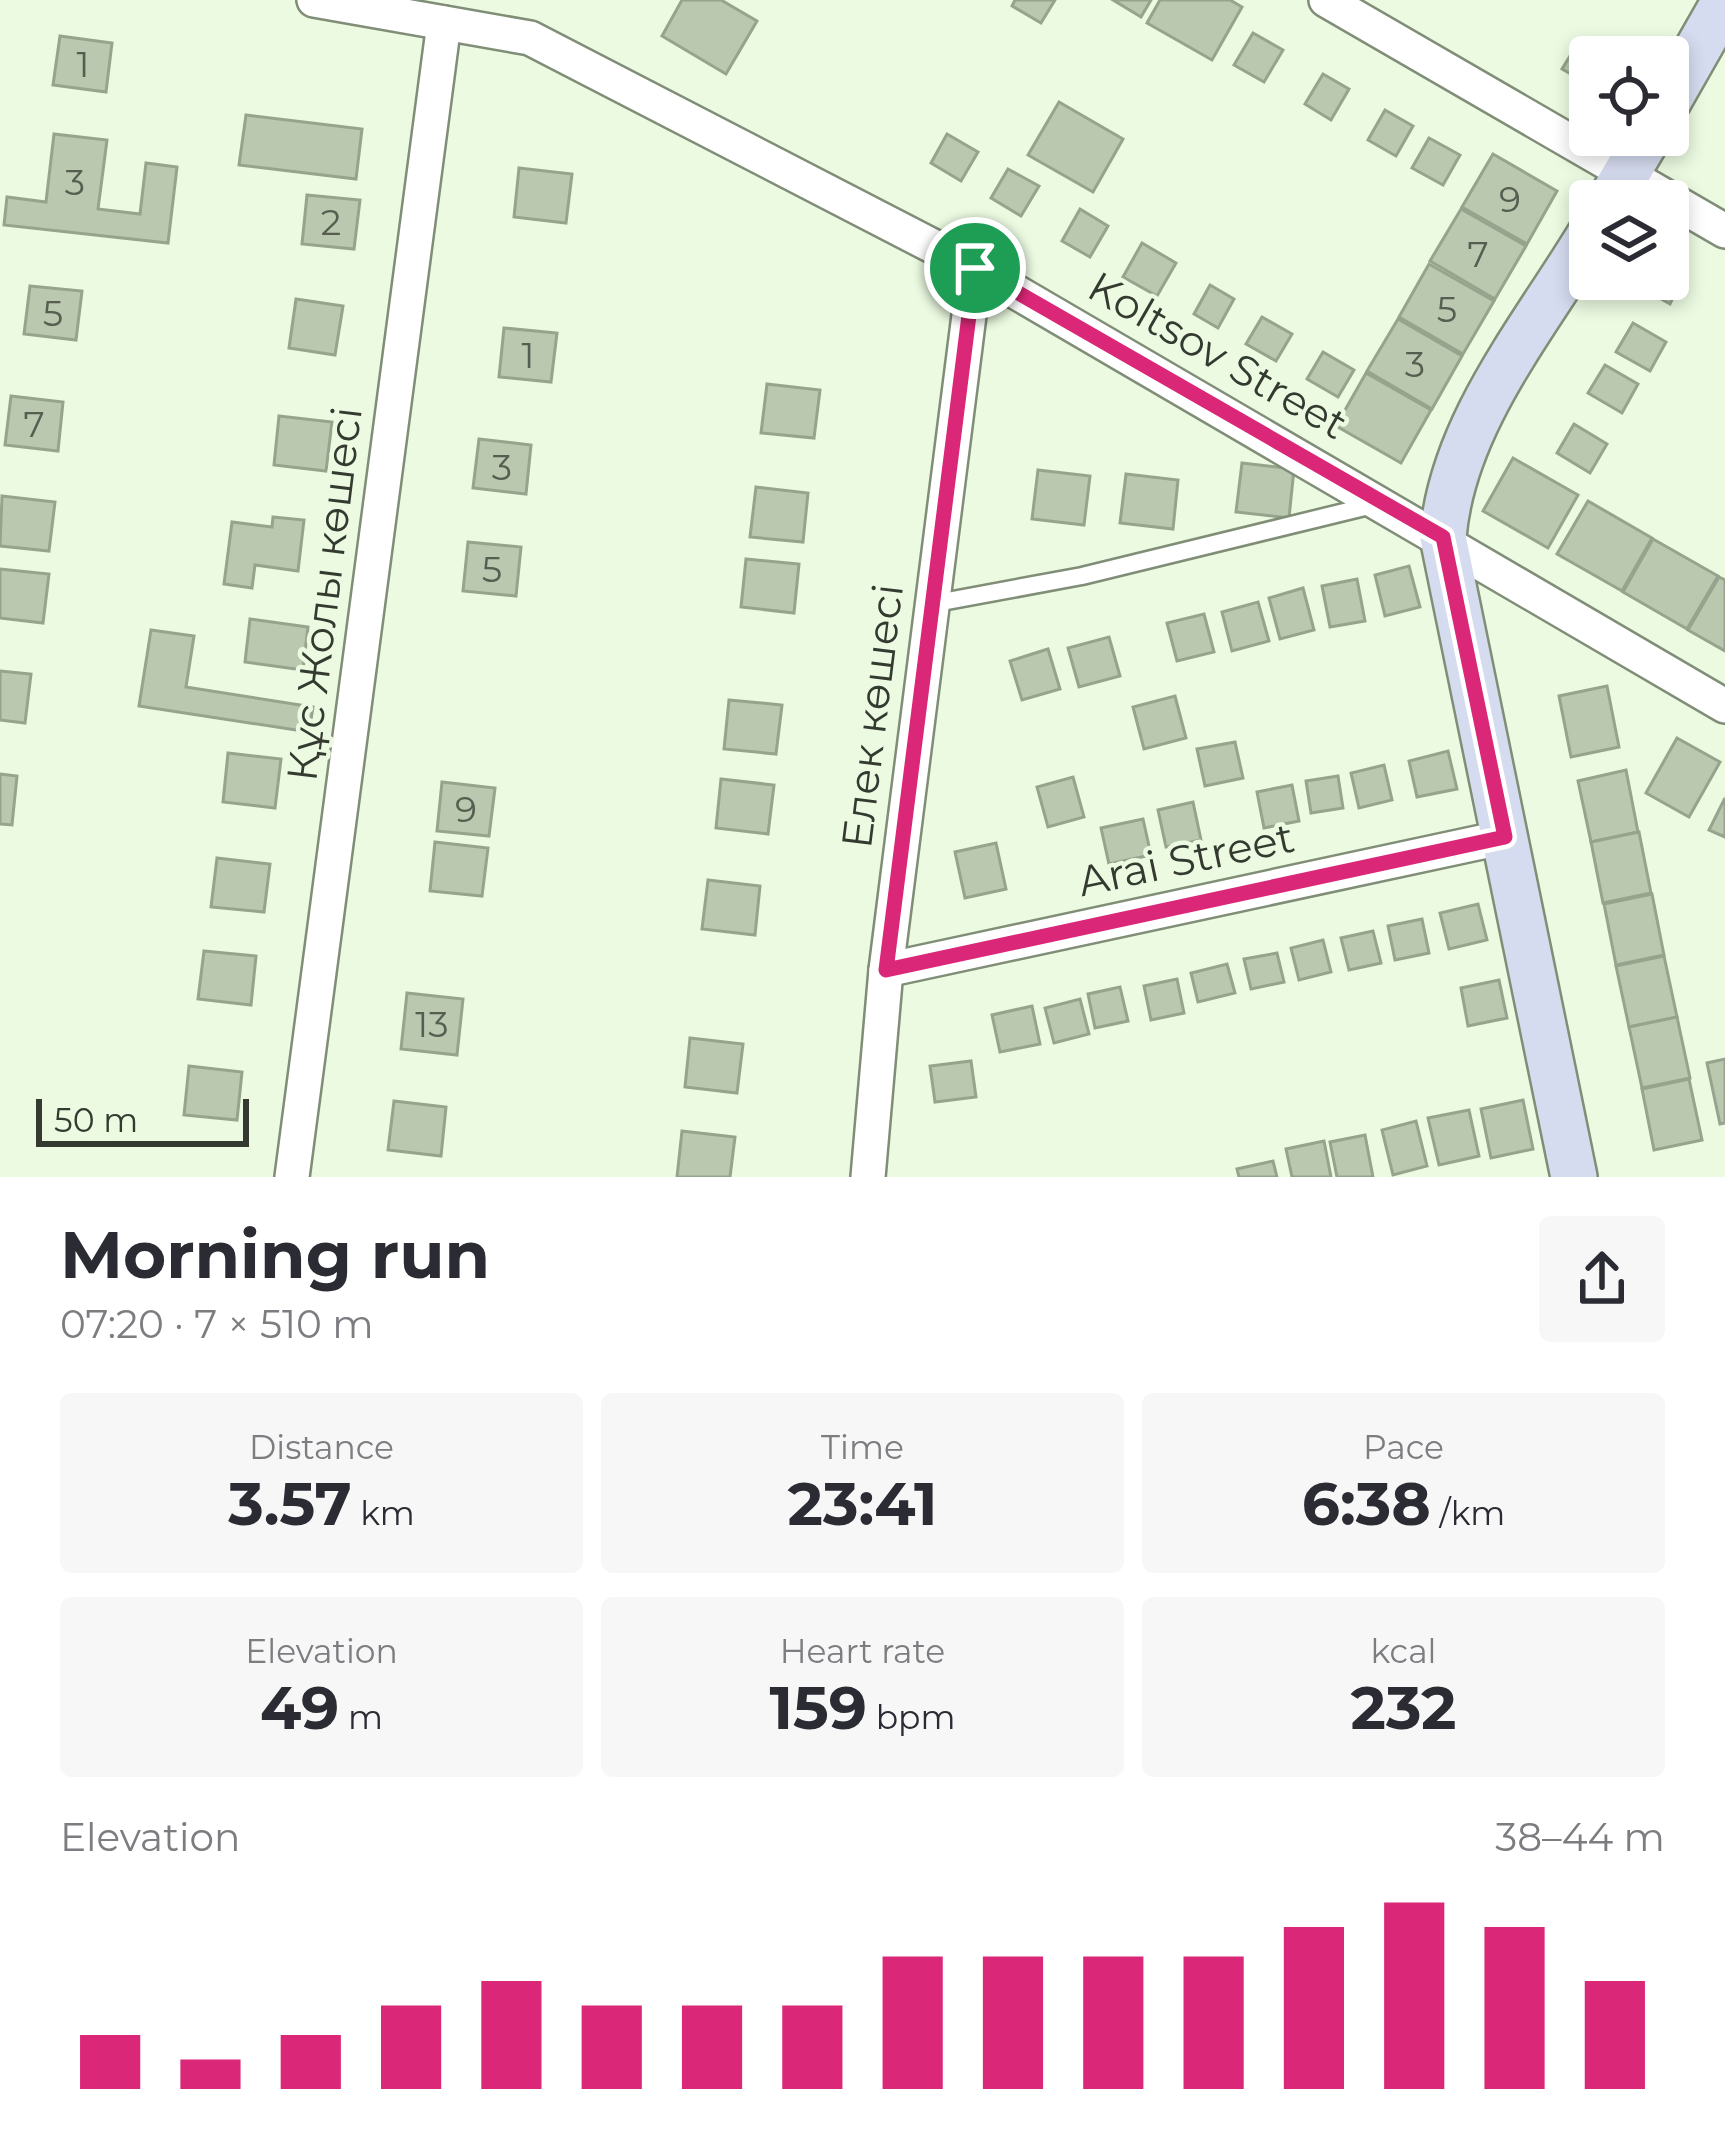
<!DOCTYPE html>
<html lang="en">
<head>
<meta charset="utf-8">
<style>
  body { margin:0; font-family:Montserrat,sans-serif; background:#f7f7f7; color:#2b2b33; height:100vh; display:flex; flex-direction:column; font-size:45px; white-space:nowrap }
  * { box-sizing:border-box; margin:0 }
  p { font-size:39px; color:#7c7c81 }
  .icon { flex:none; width:66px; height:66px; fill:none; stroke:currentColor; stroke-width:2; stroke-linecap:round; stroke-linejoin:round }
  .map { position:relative; height:1177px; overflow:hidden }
  .drawer { display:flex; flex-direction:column; background:#fff; flex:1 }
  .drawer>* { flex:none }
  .fabs { position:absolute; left:1569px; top:36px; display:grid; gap:24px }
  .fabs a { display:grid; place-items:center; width:120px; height:120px; border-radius:12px; background:#fff; box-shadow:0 6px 18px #0003; font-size:60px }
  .scale { position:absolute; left:36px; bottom:30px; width:213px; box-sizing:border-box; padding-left:12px; border:6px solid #343a30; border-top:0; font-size:33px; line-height:42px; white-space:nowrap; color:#343a30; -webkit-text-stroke:9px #ebfae1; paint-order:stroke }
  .pin { position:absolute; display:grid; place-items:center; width:102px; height:102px; color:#fff; margin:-51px; border:6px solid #fff; border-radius:50%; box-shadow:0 3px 12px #0007 }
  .round { display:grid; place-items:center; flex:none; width:126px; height:126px; border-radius:12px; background:#f7f7f7 }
  .summary { display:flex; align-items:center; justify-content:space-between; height:204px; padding:0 60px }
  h1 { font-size:66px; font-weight:700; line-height:90px }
  .figures { display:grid; grid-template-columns:repeat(3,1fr); gap:18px; height:204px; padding:12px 60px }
  .figures div { display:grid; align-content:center; border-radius:12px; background:#f7f7f7; text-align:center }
  .figures b { font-size:60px; font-weight:700 }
  .figures small { font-size:33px; font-weight:400 }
  .figures p { font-size:33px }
  .chart { height:336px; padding:24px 60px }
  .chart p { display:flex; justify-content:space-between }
  .chart svg { width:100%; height:216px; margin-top:12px; stroke:#db2777; stroke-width:6 }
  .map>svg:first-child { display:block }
  .building { fill:#bac8b0; stroke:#97a48d; stroke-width:3 }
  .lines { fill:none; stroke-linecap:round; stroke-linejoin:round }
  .lane-casing { stroke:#808d77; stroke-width:21 }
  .street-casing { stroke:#808d77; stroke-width:38 }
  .secondary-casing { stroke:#808d77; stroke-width:50 }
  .lane { stroke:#fff; stroke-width:16 }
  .street { stroke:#fff; stroke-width:33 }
  .secondary { stroke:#d6dcef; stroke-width:45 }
  .route-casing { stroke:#fff; stroke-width:24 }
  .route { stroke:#db2777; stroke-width:15 }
  .labels { text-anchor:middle; stroke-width:9; stroke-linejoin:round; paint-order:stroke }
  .number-label { font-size:36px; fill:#565e50 }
  .street-label { font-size:42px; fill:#343a30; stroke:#ebfae1 }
</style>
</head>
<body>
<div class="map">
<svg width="1725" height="1177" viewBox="0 0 1725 1177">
  <rect width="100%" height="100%" fill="#ebfae1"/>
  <g class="building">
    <path d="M 682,0 L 721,0 L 757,21 L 726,74 L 662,36 Z"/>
    <path d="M 1015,0 L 1055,0 L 1041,23 L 1012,6 Z"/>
    <path d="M 1113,0 L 1151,0 L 1141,17 Z"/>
    <path d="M 1160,0 L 1230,0 L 1242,7 L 1212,60 L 1147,23 Z"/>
    <path d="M 1253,33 L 1283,50 L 1264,82 L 1234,65 Z"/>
    <path d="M 60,36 L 112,43 L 106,92 L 53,85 Z"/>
    <path d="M 1581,38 L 1613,56 L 1590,57 L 1590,85 L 1562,69 Z"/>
    <path d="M 1323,74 L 1349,89 L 1331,120 L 1305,104 Z"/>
    <path d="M 1059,102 L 1123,139 L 1093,192 L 1028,155 Z"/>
    <path d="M 1385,110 L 1413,126 L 1396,156 L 1368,140 Z"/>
    <path d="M 246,115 L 362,129 L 356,179 L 239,165 Z"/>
    <path d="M 54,134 L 107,140 L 98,209 L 140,214 L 146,163 L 177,167 L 168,243 L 4,225 L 7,197 L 46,202 Z"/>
    <path d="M 947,134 L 978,152 L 961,181 L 931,163 Z"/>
    <path d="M 1429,138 L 1460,155 L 1443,185 L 1412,168 Z"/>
    <path d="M 1493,154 L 1557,191 L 1527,244 L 1462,207 Z"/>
    <path d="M 519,168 L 572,174 L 566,223 L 514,217 Z"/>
    <path d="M 1008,169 L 1039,186 L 1021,216 L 991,198 Z"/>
    <path d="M 307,195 L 360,200 L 354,249 L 302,244 Z"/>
    <path d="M 1080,209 L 1108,226 L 1090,257 L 1062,241 Z"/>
    <path d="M 1461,209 L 1526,246 L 1495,299 L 1430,261 Z"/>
    <path d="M 1142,243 L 1176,263 L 1157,296 L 1123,277 Z"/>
    <path d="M 1429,264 L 1494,301 L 1463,354 L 1399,317 Z"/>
    <path d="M 1654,279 L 1677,290 L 1670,304 L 1647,291 Z"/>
    <path d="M 1210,285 L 1234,299 L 1218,328 L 1194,314 Z"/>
    <path d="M 30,286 L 82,291 L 76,340 L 24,334 Z"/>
    <path d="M 296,299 L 343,306 L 335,355 L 289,348 Z"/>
    <path d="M 1262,317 L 1292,334 L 1276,361 L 1246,344 Z"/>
    <path d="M 1398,319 L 1462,356 L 1432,409 L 1367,371 Z"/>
    <path d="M 1633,323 L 1666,342 L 1650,371 L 1616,352 Z"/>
    <path d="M 504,328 L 557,333 L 551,382 L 499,377 Z"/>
    <path d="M 1323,352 L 1354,370 L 1338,397 L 1307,379 Z"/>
    <path d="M 1605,365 L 1638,384 L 1622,413 L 1588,393 Z"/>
    <path d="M 1366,373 L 1431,410 L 1401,463 L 1336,426 Z"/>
    <path d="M 767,384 L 820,390 L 814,438 L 761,433 Z"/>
    <path d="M 11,396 L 63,402 L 58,451 L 5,445 Z"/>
    <path d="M 279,416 L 332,422 L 326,471 L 274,465 Z"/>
    <path d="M 1574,424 L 1607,444 L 1590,473 L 1557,453 Z"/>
    <path d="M 479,439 L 531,445 L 526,494 L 473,488 Z"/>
    <path d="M 1513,458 L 1578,495 L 1548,548 L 1483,511 Z"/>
    <path d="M 1242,463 L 1294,469 L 1289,518 L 1236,512 Z"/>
    <path d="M 1038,470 L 1090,476 L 1084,525 L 1032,519 Z"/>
    <path d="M 1126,474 L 1178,480 L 1173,529 L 1120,523 Z"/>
    <path d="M 756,487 L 808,493 L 803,542 L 750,537 Z"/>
    <path d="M 2,496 L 55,502 L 49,551 L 0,546 Z"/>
    <path d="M 1588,501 L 1652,538 L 1622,591 L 1557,554 Z"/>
    <path d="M 273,517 L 304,520 L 298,571 L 255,565 L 252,588 L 224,584 L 232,522 L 272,527 Z"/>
    <path d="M 1653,539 L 1718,576 L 1687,629 L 1623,592 Z"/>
    <path d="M 468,542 L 521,547 L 516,596 L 463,591 Z"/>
    <path d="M 746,559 L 799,564 L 794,613 L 741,607 Z"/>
    <path d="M 1409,566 L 1420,607 L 1385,616 L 1375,575 Z"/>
    <path d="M 0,569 L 49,574 L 43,623 L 0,618 Z"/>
    <path d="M 1719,577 L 1725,580 L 1725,651 L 1688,630 Z"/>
    <path d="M 1357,579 L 1365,621 L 1330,627 L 1322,586 Z"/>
    <path d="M 1303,588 L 1314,630 L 1280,639 L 1269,598 Z"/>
    <path d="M 1258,602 L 1269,641 L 1232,651 L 1222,612 Z"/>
    <path d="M 1204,614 L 1214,652 L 1177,661 L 1167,623 Z"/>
    <path d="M 250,619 L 308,627 L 303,670 L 245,662 Z"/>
    <path d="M 151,630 L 194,636 L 186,687 L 313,707 L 309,732 L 139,706 Z"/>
    <path d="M 1109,637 L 1120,676 L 1079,687 L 1068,648 Z"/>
    <path d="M 1048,649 L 1060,689 L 1022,700 L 1010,661 Z"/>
    <path d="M 0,671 L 31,674 L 25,723 L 0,720 Z"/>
    <path d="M 1607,686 L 1619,747 L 1571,757 L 1559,696 Z"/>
    <path d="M 1175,696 L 1186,738 L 1144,749 L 1133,707 Z"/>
    <path d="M 729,700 L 782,705 L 776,754 L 724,749 Z"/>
    <path d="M 1677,738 L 1720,762 L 1689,817 L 1646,793 Z"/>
    <path d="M 1235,742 L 1243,778 L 1205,786 L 1197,749 Z"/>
    <path d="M 1448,751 L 1457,789 L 1417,797 L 1409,761 Z"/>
    <path d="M 228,753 L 281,759 L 275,808 L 223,802 Z"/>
    <path d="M 1384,765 L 1392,800 L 1359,808 L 1351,773 Z"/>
    <path d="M 1626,770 L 1638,832 L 1591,842 L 1578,781 Z"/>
    <path d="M 0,774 L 17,776 L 12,825 L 0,824 Z"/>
    <path d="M 1338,776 L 1343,808 L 1311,813 L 1306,781 Z"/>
    <path d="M 1073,777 L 1084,817 L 1048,827 L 1037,787 Z"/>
    <path d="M 721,779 L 774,785 L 768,834 L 716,828 Z"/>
    <path d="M 442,782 L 495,788 L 489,836 L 437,831 Z"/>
    <path d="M 1292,785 L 1299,821 L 1264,828 L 1257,792 Z"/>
    <path d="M 1725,798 L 1725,837 L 1709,830 Z"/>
    <path d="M 1193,802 L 1201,840 L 1166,847 L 1158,810 Z"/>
    <path d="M 1143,819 L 1151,855 L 1109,864 L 1101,828 Z"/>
    <path d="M 1639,832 L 1651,893 L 1603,903 L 1591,842 Z"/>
    <path d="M 435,842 L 488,848 L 482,896 L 430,891 Z"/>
    <path d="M 996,843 L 1006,889 L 965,898 L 955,852 Z"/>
    <path d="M 217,858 L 270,864 L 264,912 L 211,907 Z"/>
    <path d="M 708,880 L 760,886 L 755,935 L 702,929 Z"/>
    <path d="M 1652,894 L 1664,955 L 1616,965 L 1604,904 Z"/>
    <path d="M 1478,904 L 1487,940 L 1449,949 L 1440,913 Z"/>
    <path d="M 1422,919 L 1429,953 L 1395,960 L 1388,926 Z"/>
    <path d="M 1373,931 L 1381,963 L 1349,970 L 1341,938 Z"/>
    <path d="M 1323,940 L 1331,972 L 1299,980 L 1291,948 Z"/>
    <path d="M 204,951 L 256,956 L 251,1005 L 198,999 Z"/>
    <path d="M 1277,953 L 1284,982 L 1251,989 L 1244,959 Z"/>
    <path d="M 1664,956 L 1677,1017 L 1629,1027 L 1616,966 Z"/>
    <path d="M 1227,964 L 1235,993 L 1198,1002 L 1191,973 Z"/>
    <path d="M 1177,979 L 1184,1013 L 1151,1020 L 1144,986 Z"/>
    <path d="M 1499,980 L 1507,1018 L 1468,1026 L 1461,988 Z"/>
    <path d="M 1120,987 L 1128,1021 L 1095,1028 L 1088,994 Z"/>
    <path d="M 407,993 L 463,999 L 457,1055 L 401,1049 Z"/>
    <path d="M 1080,999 L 1089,1034 L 1054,1043 L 1045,1008 Z"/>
    <path d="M 1032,1006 L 1040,1044 L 1000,1052 L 992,1015 Z"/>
    <path d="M 1677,1017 L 1690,1078 L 1642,1088 L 1629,1027 Z"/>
    <path d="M 690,1038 L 743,1044 L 737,1093 L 685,1087 Z"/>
    <path d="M 1725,1059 L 1725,1123 L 1720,1124 L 1707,1063 Z"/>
    <path d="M 971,1061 L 976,1097 L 935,1102 L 930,1066 Z"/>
    <path d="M 189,1066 L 242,1072 L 237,1120 L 184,1115 Z"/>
    <path d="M 1689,1079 L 1702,1140 L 1654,1150 L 1642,1089 Z"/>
    <path d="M 1523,1100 L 1533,1149 L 1491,1158 L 1481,1109 Z"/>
    <path d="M 394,1101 L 446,1107 L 441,1156 L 388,1150 Z"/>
    <path d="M 1469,1110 L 1479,1156 L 1439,1165 L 1428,1118 Z"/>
    <path d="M 1416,1121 L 1427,1166 L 1393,1175 L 1382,1130 Z"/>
    <path d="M 682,1131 L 735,1137 L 730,1177 L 677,1177 Z"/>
    <path d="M 1365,1135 L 1373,1177 L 1337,1177 L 1330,1142 Z"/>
    <path d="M 1324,1141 L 1331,1177 L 1292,1177 L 1286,1149 Z"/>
    <path d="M 1273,1161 L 1277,1177 L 1239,1177 L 1237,1169 Z"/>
  </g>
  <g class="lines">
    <defs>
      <path id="lane" d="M 931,604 L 1082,576 L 1377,504"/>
      <g id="street">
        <path d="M 314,0 L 530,38 L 975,268 L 1725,706"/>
        <path d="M 1326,0 L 1725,231"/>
        <path d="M 886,970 L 1505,837"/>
        <path d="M 292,1177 L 444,23"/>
        <path d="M 868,1177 L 886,970 L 975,268"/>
      </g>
      <g id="secondary">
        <path d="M 1668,101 L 1725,1"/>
        <path d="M 1610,201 L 1649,135"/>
        <path d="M 1574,1177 L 1443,537 C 1452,425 1533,329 1590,235"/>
      </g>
    </defs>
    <use href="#lane" class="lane-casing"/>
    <use href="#street" class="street-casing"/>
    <use href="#secondary" class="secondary-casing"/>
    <use href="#lane" class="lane"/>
    <use href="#street" class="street"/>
    <use href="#secondary" class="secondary"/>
  </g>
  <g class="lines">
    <defs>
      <path id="route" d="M 975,268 L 1443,537 L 1505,837 L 886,970 Z"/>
    </defs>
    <use href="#route" class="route-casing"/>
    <use href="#route" class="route"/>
  </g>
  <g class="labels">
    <g class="number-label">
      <text x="83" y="77">1</text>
      <text x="75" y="195">3</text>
      <text x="1510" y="212">9</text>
      <text x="331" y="235">2</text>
      <text x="1478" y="267">7</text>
      <text x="1447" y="322">5</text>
      <text x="53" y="326">5</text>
      <text x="528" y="368">1</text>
      <text x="1415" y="377">3</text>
      <text x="34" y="437">7</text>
      <text x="502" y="480">3</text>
      <text x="492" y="582">5</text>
      <text x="466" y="822">9</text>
      <text x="432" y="1037">13</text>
    </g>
    <g class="street-label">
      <text transform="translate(1218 355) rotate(30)" y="15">Koltsov Street</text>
      <text transform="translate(324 594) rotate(-83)" y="15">Құс Жолы көшесі</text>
      <text transform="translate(872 716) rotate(-83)" y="15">Елек көшесі</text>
      <text transform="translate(1186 859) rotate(-12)" y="15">Arai Street</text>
    </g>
  </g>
</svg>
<div class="fabs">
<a><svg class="icon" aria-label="locate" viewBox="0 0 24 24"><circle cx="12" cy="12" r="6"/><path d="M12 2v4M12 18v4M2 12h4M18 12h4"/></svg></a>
<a><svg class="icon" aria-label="layers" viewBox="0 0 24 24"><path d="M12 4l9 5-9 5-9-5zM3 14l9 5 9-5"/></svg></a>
</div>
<div class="scale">50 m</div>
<div class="pin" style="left:975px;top:268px;background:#1e9e55"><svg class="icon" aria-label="arrive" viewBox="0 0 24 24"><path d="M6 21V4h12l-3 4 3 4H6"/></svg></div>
</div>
<section class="drawer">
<div class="summary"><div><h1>Morning run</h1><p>07:20 · 7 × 510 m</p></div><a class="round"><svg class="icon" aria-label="share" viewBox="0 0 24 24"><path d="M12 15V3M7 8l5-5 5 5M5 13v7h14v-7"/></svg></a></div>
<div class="figures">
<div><p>Distance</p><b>3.57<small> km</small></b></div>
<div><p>Time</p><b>23:41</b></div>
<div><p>Pace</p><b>6:38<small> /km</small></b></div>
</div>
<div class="figures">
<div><p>Elevation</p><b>49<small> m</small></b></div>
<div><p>Heart rate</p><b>159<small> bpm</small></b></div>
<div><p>kcal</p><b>232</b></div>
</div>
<div class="chart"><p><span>Elevation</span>38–44 m</p>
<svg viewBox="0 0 160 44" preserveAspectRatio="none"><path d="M5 44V33M15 44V38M25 44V33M35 44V27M45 44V22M55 44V27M65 44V27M75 44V27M85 44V17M95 44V17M105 44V17M115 44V17M125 44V11M135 44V6M145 44V11M155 44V22"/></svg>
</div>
</section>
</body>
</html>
